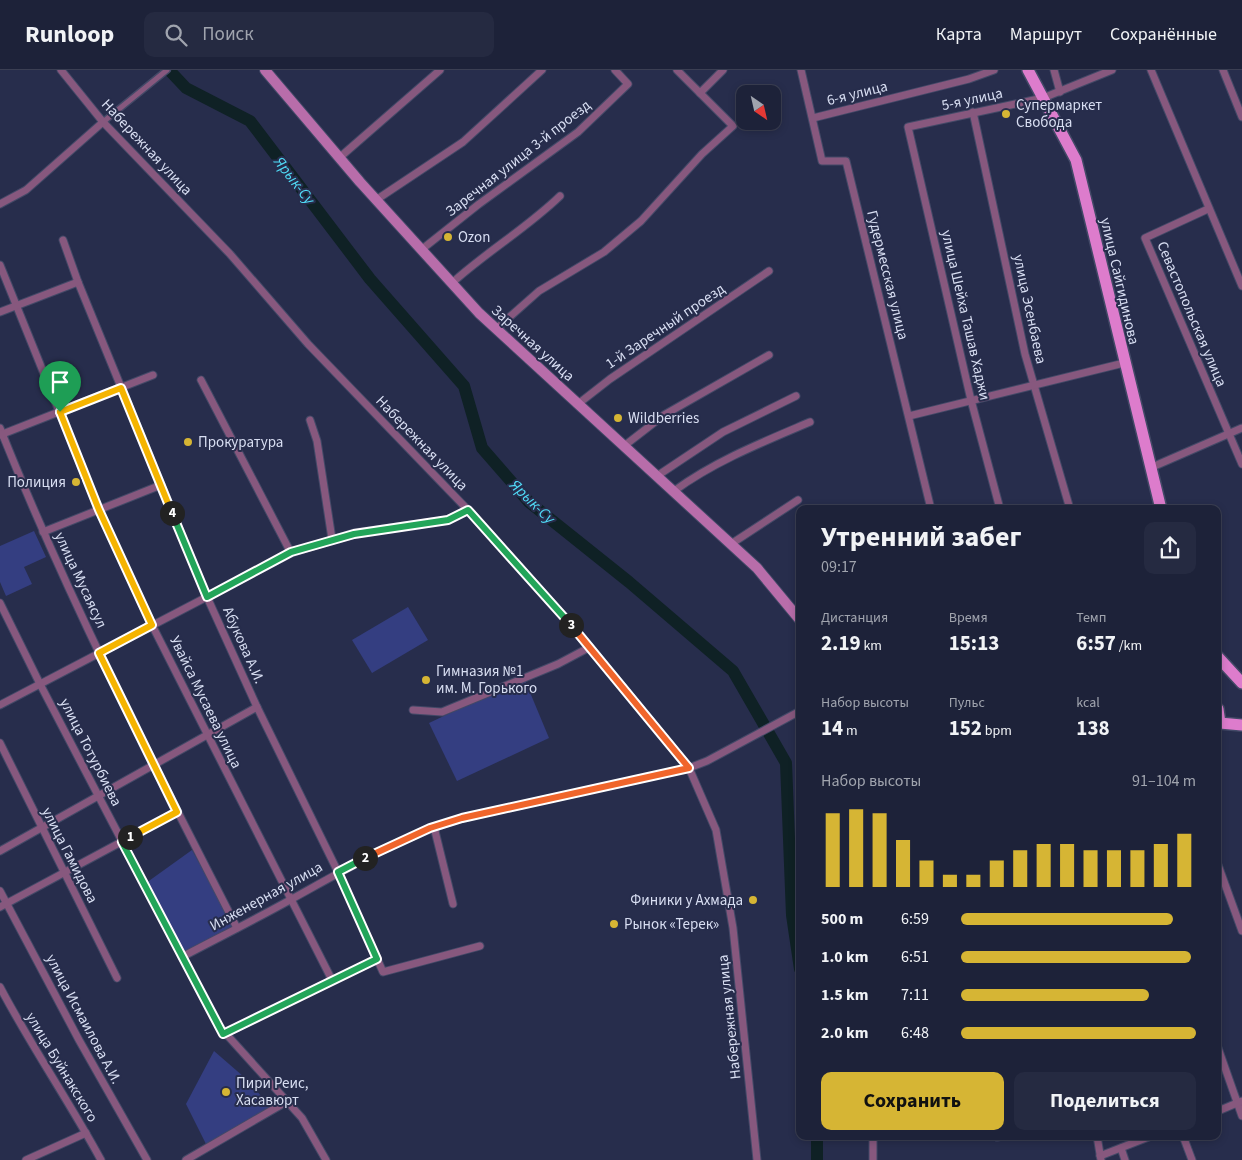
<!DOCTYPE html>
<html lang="ru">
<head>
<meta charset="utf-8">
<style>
  body { margin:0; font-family:"Source Sans 3",sans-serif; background:#252a41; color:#f1f3f6; height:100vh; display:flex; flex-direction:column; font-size:19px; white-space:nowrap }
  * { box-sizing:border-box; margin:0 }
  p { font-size:16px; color:#a0a4ae }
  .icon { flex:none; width:28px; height:28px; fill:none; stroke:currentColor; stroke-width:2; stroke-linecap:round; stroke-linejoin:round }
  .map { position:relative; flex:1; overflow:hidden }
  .side { position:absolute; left:796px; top:435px; width:425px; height:635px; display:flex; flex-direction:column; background:#1d2239; border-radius:10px; box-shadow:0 2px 8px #0003,0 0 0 1px #3b3f53 }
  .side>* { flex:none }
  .needle { width:32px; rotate:146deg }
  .fabs { position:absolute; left:736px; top:15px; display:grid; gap:10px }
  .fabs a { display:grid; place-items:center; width:45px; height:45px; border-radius:10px; background:#1d2239; box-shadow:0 2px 8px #0003,0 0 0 1px #3b3f53; font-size:25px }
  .pin { position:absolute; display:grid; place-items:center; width:42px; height:42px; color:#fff; margin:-51px -21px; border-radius:50% 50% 50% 0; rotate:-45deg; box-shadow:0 0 5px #0007 }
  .pin .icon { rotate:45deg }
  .km { position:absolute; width:25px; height:25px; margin:-12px; border-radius:50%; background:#222; color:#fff; font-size:14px; line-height:25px; text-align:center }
  .round { display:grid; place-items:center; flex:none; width:52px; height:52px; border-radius:10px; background:#252a41 }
  .headline { display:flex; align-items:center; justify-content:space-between; height:85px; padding:0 25px }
  h1 { font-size:28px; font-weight:700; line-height:38px }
  .figures { display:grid; grid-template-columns:repeat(3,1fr); gap:8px; height:85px; padding:5px 25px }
  .figures div { display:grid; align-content:center }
  .figures b { font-size:21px; font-weight:700 }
  .figures small { font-size:14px; font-weight:400 }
  .figures p { font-size:14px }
  .chart { height:140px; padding:10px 25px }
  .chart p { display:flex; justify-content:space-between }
  .chart svg { width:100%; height:90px; margin-top:5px; stroke:#d6b534; stroke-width:6 }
  .action { display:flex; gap:10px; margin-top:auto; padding:10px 25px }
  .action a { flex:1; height:58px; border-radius:10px; background:#d6b534; color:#111; font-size:20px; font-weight:700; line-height:58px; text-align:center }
  .action a+a { background:#252a41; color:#f1f3f6 }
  ul { padding:0 25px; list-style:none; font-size:16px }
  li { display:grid; grid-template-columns:80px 60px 1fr; align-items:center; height:38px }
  li i { height:12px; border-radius:6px; background:#d6b534 }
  header { display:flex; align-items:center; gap:30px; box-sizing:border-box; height:70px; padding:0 25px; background:#1d2239; border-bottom:1px solid #3b3f53 }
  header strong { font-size:24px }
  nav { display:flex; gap:28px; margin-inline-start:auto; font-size:18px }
  .search { width:350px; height:45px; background:#252a41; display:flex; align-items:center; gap:12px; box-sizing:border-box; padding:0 18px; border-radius:10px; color:#a0a4ae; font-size:19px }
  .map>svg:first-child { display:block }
  .green { fill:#343e81 }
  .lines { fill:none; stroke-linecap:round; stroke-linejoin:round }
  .river { stroke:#0f2125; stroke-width:12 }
  .pedestrian-casing { stroke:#434967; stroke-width:8 }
  .minor-casing { stroke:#434967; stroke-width:9 }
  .secondary-casing { stroke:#434967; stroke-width:12 }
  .primary-casing { stroke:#434967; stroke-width:14 }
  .pedestrian { stroke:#87587e; stroke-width:5 }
  .minor { stroke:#87587e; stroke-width:7 }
  .secondary { stroke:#b86daa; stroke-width:10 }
  .primary { stroke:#dd7ccc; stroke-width:11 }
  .split-1-casing { stroke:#fff; stroke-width:10 }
  .split-2-casing { stroke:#fff; stroke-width:10 }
  .split-3-casing { stroke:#fff; stroke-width:10 }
  .split-4-casing { stroke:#fff; stroke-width:10 }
  .split-5-casing { stroke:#fff; stroke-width:10 }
  .split-1 { stroke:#f5b400; stroke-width:6 }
  .split-2 { stroke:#22a559; stroke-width:6 }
  .split-3 { stroke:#f0652b; stroke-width:6 }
  .split-4 { stroke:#22a559; stroke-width:6 }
  .split-5 { stroke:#f5b400; stroke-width:6 }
  .poi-dot { fill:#d6b534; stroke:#272d4c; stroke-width:2 }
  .labels { text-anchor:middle; stroke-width:4; stroke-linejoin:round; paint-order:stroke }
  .street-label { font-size:15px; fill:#d8def2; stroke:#272d4c }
  .poi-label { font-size:15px; fill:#d8def2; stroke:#272d4c; text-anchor:start }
  .water-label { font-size:16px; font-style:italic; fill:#50daf6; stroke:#272d4c }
</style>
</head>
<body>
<header>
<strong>Runloop</strong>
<div class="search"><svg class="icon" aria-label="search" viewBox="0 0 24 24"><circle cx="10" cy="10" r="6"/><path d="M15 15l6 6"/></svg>Поиск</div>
<nav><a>Карта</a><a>Маршрут</a><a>Сохранённые</a></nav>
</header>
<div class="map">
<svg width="1242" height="1090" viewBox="0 0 1242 1090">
  <rect width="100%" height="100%" fill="#272d4c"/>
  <g class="green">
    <path d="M 34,461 L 46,487 L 24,497 L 32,514 L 6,526 L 0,512 L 0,476 Z"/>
    <path d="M 408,537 L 428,570 L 372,603 L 352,570 Z"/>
    <path d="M 524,608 L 549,668 L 457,711 L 429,653 Z"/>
    <path d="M 192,780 L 234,856 L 183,883 L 146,813 Z"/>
    <path d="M 214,981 L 244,1007 L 271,1037 L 206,1074 L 186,1034 Z"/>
  </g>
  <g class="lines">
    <g class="river">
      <path d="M 169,0 L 186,18 L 250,51 L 370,209 L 464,316 L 482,378 L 529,432 L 629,512 L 733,601 L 786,693 L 792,845 L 800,899"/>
      <path d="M 817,1066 L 817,1090"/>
    </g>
    <defs>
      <path id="pedestrian" d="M 103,52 L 167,0"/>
      <g id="minor">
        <path d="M 61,0 L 103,52 L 230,184 L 308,274 L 468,440 L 581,566 L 689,698 L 716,760 L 733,858 L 757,1090"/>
        <path d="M 801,0 L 822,91 L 846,91 L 931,439"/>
        <path d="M 1054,0 L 1060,22"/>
        <path d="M 1151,0 L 1242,216"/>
        <path d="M 1223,0 L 1242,47"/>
        <path d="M 700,23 L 723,0"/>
        <path d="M 973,42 L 1025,284 L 1070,439"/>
        <path d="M 813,48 L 969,9 L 994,0"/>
        <path d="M 339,88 L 440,0"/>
        <path d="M 376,130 L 463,72 L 542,0"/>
        <path d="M 0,134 L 26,120 L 103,52"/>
        <path d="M 1208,139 L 1145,168 L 1242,394"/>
        <path d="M 63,170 L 78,212 L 207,527 L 257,637 L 338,802 L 383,902 L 480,876"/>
        <path d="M 421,180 L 479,134 L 578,62 L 628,14 L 615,0"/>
        <path d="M 0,195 L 99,440 L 152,555 L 332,910"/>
        <path d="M 452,213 C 486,182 527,158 560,126"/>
        <path d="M 0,242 L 78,212"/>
        <path d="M 496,259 L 539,221 L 604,182 L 641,151 L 702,84 L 733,56 L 677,0"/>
        <path d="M 201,310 L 291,483"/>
        <path d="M 578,334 L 610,309 L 769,201"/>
        <path d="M 909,346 L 1124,293"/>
        <path d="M 310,350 L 317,371 L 332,469"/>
        <path d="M 0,358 C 68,529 153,694 237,858"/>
        <path d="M 0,365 L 153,305"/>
        <path d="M 624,376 L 664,345 L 769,285"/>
        <path d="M 1150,398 L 1242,358"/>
        <path d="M 657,406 L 723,362 L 796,326"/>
        <path d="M 674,421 C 715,391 763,372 810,352"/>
        <path d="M 1000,439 L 971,330 L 908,57 L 1043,28 L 1112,0"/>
        <path d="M 43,462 L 161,415"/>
        <path d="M 731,474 L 798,430"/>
        <path d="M 0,533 L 40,614 L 218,955 L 302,1048 L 326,1090"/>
        <path d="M 0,635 L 291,483 L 354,463 L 448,450 L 468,440"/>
        <path d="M 413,640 L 442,642 L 558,594 L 590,577"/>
        <path d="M 0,673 L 117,908"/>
        <path d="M 434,757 L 453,834"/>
        <path d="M 0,781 L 257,637"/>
        <path d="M 1218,795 L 1242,861"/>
        <path d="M 0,821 L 79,970 L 147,1090"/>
        <path d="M 0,837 L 177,742"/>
        <path d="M 182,887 C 218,868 254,850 290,830 C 346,799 400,767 462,748 L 689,698 L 707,691 L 800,641"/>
        <path d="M 0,917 C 31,976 69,1031 101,1090"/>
        <path d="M 223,964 L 377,889"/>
        <path d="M 1218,978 L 1242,1046"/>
        <path d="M 1218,1041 L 1242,1031"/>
        <path d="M 873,1066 L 873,1090"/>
        <path d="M 1097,1066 L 1101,1090"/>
        <path d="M 1183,1066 L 1192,1090"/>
        <path d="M 997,1067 L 1003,1066"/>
        <path d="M 1121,1078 L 1125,1090"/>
        <path d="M 1100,1086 L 1151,1066"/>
        <path d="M 26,1090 L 86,1063"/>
        <path d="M 186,1090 L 286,1032"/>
      </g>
      <path id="secondary" d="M 265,0 L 360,112 L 479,243 L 757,498 L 800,550"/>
      <g id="primary">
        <path d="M 1028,0 L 1076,90 L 1161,439"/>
        <path d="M 1218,587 L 1242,613"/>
        <path d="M 1218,639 L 1220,653 L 1242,655"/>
      </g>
    </defs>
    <use href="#pedestrian" class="pedestrian-casing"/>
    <use href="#minor" class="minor-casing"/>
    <use href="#secondary" class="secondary-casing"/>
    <use href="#primary" class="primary-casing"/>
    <use href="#pedestrian" class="pedestrian"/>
    <use href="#minor" class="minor"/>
    <use href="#secondary" class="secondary"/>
    <use href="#primary" class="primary"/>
  </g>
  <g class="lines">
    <defs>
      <path id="split-1" d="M 60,342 L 99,440 L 152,555 L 99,583 L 177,742 L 130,767"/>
      <path id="split-2" d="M 130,767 L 122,772 L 223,964 L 377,889 L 338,802 L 365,788"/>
      <path id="split-3" d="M 365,788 L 430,758 L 462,748 L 689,698 L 571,555"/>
      <path id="split-4" d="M 172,443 L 207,527 L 291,482 L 354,464 L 448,450 L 468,440 L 571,555"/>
      <path id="split-5" d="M 60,342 L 121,318 L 172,443"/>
    </defs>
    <use href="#split-1" class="split-1-casing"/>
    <use href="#split-2" class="split-2-casing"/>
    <use href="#split-3" class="split-3-casing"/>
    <use href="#split-4" class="split-4-casing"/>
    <use href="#split-5" class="split-5-casing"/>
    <use href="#split-1" class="split-1"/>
    <use href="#split-2" class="split-2"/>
    <use href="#split-3" class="split-3"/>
    <use href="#split-4" class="split-4"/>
    <use href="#split-5" class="split-5"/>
  </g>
  <g class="poi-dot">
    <circle cx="1006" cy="44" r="5"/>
    <circle cx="448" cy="167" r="5"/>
    <circle cx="618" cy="348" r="5"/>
    <circle cx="188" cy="372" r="5"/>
    <circle cx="76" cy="412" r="5"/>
    <circle cx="426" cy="610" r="5"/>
    <circle cx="753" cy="830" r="5"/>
    <circle cx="614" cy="854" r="5"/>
    <circle cx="226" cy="1022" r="5"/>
  </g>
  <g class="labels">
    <g class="street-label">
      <text transform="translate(857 23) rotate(-14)" y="5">6-я улица</text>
      <text transform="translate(972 29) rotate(-12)" y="5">5-я улица</text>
      <text transform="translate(147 77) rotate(47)" y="5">Набережная улица</text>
      <text transform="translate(518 88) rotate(-38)" y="5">Заречная улица 3-й проезд</text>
      <text transform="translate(888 205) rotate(76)" y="5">Гудермесская улица</text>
      <text transform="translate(1120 211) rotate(77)" y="5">улица Сайгидинова</text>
      <text transform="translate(1030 239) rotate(78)" y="5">улица Эсенбаева</text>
      <text transform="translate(1192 244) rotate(67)" y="5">Севастопольская улица</text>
      <text transform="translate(966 245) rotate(77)" y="5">улица Шейха Ташав Хаджи</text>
      <text transform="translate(665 256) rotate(-34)" y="5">1-й Заречный проезд</text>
      <text transform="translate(533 273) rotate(42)" y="5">Заречная улица</text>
      <text transform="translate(422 373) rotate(46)" y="5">Набережная улица</text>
      <text transform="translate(81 510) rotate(65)" y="5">улица Мусаясул</text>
      <text transform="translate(244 575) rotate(66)" y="5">Абукова А.И.</text>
      <text transform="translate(206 632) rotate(64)" y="5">Увайса Мусаева улица</text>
      <text transform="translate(91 682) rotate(63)" y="5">улица Тотурбиева</text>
      <text transform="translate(70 785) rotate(63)" y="5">улица Гамидова</text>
      <text transform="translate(266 826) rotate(-29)" y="5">Инженерная улица</text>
      <text transform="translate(729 947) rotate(-96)" y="5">Набережная улица</text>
      <text transform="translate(84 949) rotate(62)" y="5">улица Исмаилова А.И.</text>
      <text transform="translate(62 997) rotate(59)" y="5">улица Буйнакского</text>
    </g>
    <g class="poi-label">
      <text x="1016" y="40">Супермаркет<tspan x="1016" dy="17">Свобода</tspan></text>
      <text x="458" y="172">Ozon</text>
      <text x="628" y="353">Wildberries</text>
      <text x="198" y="377">Прокуратура</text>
      <text x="66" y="417" text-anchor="end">Полиция</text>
      <text x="436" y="606">Гимназия №1<tspan x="436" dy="17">им. М. Горького</tspan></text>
      <text x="743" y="835" text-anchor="end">Финики у Ахмада</text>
      <text x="624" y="859">Рынок «Терек»</text>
      <text x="236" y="1018">Пири Реис,<tspan x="236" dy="17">Хасавюрт</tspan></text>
    </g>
    <g class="water-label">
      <text transform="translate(295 110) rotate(52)" y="6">Ярык-Су</text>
      <text transform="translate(533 431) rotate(44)" y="6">Ярык-Су</text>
    </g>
  </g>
</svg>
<div class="fabs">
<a><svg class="needle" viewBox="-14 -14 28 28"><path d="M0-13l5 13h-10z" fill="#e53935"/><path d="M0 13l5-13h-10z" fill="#a0a4ae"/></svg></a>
</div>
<div class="pin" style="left:60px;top:342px;background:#1e9e55"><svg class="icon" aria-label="arrive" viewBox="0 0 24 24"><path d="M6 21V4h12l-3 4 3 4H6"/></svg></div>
<b class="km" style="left:130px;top:767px">1</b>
<b class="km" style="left:365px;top:788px">2</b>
<b class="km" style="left:571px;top:555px">3</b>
<b class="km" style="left:172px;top:443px">4</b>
<section class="side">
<div class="headline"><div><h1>Утренний забег</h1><p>09:17</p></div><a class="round"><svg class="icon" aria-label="share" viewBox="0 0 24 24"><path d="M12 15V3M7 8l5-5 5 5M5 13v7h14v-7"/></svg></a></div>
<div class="figures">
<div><p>Дистанция</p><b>2.19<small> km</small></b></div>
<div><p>Время</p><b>15:13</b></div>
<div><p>Темп</p><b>6:57<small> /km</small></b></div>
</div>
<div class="figures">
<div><p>Набор высоты</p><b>14<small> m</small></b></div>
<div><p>Пульс</p><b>152<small> bpm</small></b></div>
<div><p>kcal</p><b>138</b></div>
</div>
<div class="chart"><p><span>Набор высоты</span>91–104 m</p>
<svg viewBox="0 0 160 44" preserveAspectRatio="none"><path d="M5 44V8M15 44V6M25 44V8M35 44V21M45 44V31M55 44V38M65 44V38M75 44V31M85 44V26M95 44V23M105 44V23M115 44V26M125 44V26M135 44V26M145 44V23M155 44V18"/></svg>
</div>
<ul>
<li><b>500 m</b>6:59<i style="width:90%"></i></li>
<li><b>1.0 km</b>6:51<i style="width:98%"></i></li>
<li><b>1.5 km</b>7:11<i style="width:80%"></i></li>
<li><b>2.0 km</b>6:48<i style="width:100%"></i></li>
</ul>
<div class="action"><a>Сохранить</a><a>Поделиться</a></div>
</section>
</div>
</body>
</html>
